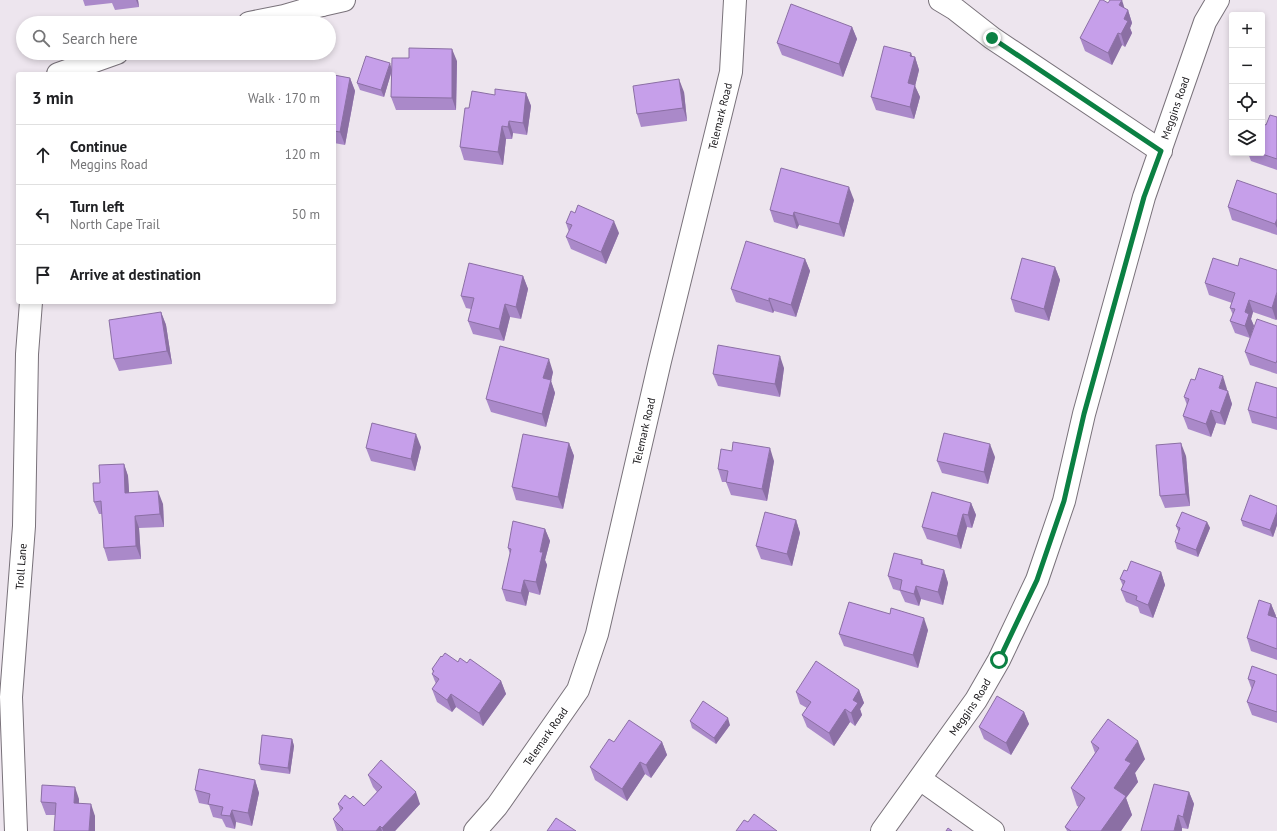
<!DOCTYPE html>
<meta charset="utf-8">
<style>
body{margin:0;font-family:"PT Sans",sans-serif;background:#f2f2f2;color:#202124}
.controls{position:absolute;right:12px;top:12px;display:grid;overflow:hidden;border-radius:4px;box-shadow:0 2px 6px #0003}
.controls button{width:36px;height:36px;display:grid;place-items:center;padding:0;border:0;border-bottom:1px solid #e0e0e0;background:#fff;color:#202124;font:20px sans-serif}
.stop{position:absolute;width:12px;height:12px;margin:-9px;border:3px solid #0b8043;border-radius:50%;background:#fff}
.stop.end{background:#0b8043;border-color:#fff;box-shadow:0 1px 4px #0008}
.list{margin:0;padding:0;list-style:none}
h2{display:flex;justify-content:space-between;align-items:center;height:52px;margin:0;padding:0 16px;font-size:17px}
h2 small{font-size:13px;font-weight:400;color:#757577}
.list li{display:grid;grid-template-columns:26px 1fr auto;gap:12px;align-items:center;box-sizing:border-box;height:60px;padding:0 16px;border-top:1px solid #e0e0e0}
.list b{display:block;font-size:15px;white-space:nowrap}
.list p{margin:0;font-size:13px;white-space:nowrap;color:#757577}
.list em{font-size:13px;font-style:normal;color:#757577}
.icon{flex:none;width:22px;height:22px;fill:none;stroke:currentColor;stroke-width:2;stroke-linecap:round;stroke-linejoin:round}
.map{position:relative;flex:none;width:1277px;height:831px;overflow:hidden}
.search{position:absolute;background:#fff;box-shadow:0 2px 6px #0003;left:16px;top:16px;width:320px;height:44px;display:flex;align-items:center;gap:10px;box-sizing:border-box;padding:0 14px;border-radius:22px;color:#757577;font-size:15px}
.panel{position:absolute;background:#fff;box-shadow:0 2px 6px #0003;left:16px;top:72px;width:320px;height:232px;border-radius:4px}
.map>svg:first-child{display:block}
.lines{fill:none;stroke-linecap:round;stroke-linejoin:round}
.minor-casing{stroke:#79727a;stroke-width:24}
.minor{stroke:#fff;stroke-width:22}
.wall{fill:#aa89c9}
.shaded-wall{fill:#8b6fa4}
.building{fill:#c69fea;stroke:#8b6fa4}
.route{stroke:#0b8043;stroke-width:5}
.labels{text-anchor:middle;stroke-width:3;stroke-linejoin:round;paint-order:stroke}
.street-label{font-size:11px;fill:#161417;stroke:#fff}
</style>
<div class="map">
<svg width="1277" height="831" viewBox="0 0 1277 831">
<rect width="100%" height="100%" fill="#ede5ee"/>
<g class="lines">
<!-- minor casing -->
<g class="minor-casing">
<g id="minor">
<path d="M 310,0 L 322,5 L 344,0"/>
<path d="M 940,0 L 955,9 L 992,38 L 1161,151"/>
<path d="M 249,23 L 284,16 L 322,5"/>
<path d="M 58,74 L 117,53"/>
<path d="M 920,779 L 993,831"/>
<path id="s1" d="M 16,831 L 11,697 L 24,526 L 27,354 L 31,302"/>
<path id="s2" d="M 475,831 L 497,806 L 578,690 L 597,634 L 660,361 L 731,72 L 735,0"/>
<path id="s3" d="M 882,831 L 976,700 L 999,660 L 1037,580 L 1064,501 L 1084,414 L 1144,197 L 1205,22 L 1218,0"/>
</g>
</g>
<!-- minor -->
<use href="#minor" class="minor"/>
</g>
<!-- wall -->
<g class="wall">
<path d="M 83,0 L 138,0 L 139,7 L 115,10 L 112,3 L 85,6 Z"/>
<path d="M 1108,3 L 1125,9 L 1128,10 L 1132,23 L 1130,28 L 1132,33 L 1125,47 L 1122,45 L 1112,65 L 1085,51 L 1080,38 Z"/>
<path d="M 852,27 L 857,39 L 843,77 L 782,55 L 777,43 Z"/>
<path d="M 912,56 L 915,57 L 919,70 L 915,86 L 920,97 L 914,119 L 876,110 L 871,97 Z"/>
<path d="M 457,61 L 456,110 L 396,110 L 391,97 L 392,70 L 384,97 L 360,90 L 357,83 L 392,70 Z"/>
<path d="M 334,75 L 350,78 L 355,91 L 345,145 L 334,143 Z"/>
<path d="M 684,92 L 687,121 L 641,127 L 637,114 Z"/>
<path d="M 526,93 L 531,106 L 527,135 L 513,133 L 512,139 L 506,139 L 503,165 L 464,160 L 460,147 L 469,108 L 495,95 Z"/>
<path d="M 1277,117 L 1277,170 L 1251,161 L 1248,153 L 1262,153 L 1266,125 Z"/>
<path d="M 1277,194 L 1277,235 L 1232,220 L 1228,207 Z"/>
<path d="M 854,200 L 844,237 L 799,225 L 797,229 L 774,222 L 770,210 Z"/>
<path d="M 566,223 L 619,233 L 606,264 L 571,249 L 566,237 L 569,232 Z"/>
<path d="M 805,259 L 810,271 L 796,317 L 774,311 L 773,313 L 736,302 L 731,289 Z"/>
<path d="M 1238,266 L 1277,270 L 1277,319 L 1276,320 L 1253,312 L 1251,319 L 1254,326 L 1250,338 L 1235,333 L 1230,321 L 1233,315 L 1230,308 L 1232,303 L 1209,295 L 1205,283 Z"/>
<path d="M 1055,267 L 1060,280 L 1049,321 L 1015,312 L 1011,299 Z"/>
<path d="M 523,276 L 528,289 L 521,319 L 510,317 L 504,341 L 473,334 L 468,321 L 471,309 L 466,308 L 461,296 Z"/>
<path d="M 161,312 L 166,325 L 172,364 L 119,371 L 114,359 Z"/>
<path d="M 1277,326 L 1277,374 L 1250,365 L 1245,352 Z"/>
<path d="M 784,368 L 780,397 L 718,386 L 713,374 Z"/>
<path d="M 553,372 L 551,381 L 555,393 L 546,427 L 491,412 L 486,399 Z"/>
<path d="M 1277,388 L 1277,430 L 1252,423 L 1248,410 Z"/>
<path d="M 1227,389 L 1227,390 L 1232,404 L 1225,425 L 1216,423 L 1211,437 L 1188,429 L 1183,416 L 1187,405 L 1184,397 Z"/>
<path d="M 569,443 L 574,456 L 563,509 L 516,500 L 512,487 Z"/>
<path d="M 421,447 L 415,471 L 371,461 L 366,448 Z"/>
<path d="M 732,451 L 774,461 L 767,501 L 731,495 L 726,482 L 722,482 L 718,469 Z"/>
<path d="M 1186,456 L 1190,506 L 1165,508 L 1160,496 Z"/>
<path d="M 995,457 L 988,484 L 942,473 L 937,461 Z"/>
<path d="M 124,464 L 128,476 L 129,493 L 163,504 L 164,527 L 139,528 L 141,559 L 108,561 L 104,548 L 102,514 L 99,514 L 94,502 L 100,483 Z"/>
<path d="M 971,503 L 976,515 L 972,528 L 967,527 L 961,549 L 927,539 L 922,527 Z"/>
<path d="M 1277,506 L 1277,525 L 1273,537 L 1243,526 L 1241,520 Z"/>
<path d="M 796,520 L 800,533 L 792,566 L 761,559 L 756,546 Z"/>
<path d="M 1207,522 L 1210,528 L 1198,557 L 1177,549 L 1175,542 L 1179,533 L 1176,526 Z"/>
<path d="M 545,529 L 550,541 L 545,560 L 547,565 L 540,595 L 529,592 L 526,606 L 506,601 L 502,589 L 510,554 L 508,548 Z"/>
<path d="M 922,560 L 924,565 L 944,570 L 948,583 L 943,605 L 921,599 L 919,606 L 905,602 L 900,591 L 893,589 L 888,576 Z"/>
<path d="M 1127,571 L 1161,572 L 1165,585 L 1153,618 L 1140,613 L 1138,607 L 1126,602 L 1121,590 L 1123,586 L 1120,579 Z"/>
<path d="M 1271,604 L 1276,616 L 1276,617 L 1277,618 L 1277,660 L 1251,651 L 1247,638 Z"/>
<path d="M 928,630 L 918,668 L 844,646 L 839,634 Z"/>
<path d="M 442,657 L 458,662 L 467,663 L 501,681 L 506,694 L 483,726 L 456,707 L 452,712 L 437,702 L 432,689 L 436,684 L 432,674 L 433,673 L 432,669 Z"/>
<path d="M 1277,675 L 1277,723 L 1252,715 L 1247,702 L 1252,690 L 1248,679 Z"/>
<path d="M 859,690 L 864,703 L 860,709 L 862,715 L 855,726 L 850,722 L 834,746 L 807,727 L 802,715 L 807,708 L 800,704 L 796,692 Z"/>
<path d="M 1024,712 L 1029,724 L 1011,755 L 984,739 L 979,727 Z"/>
<path d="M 690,721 L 730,725 L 716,744 L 692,728 Z"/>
<path d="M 292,739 L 294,746 L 290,774 L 261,770 L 259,764 Z"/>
<path d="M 614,742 L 662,742 L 667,755 L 651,778 L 645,774 L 627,801 L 595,780 L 590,767 Z"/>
<path d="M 1091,742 L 1145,759 L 1135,773 L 1138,782 L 1126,798 L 1132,815 L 1121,831 L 1067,831 L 1065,827 L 1079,807 L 1077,806 L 1071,788 L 1095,753 Z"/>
<path d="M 368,775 L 420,804 L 395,831 L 337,831 L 333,819 L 340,811 L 338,804 L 350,799 L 364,806 L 377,792 L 373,787 Z"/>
<path d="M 255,780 L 259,793 L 252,826 L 236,822 L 235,829 L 226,827 L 222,819 L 213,817 L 209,805 L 199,803 L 195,790 Z"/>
<path d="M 1189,792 L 1194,804 L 1188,829 L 1182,828 L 1141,831 Z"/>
<path d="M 79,799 L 79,803 L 95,816 L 95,831 L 54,831 L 55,815 L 46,815 L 41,802 Z"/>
</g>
<!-- shaded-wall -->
<g class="shaded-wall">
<path d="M 136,0 L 138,0 L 139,7 Z"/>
<path d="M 1122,0 L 1126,13 L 1119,5 Z"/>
<path d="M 1128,10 L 1132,23 L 1130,28 L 1132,33 L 1125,47 L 1121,34 L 1124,19 Z"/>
<path d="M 852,27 L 857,39 L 843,77 L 839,64 Z"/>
<path d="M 1118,33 L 1122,45 L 1112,65 L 1108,53 Z"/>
<path d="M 452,49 L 457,61 L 456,110 L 452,98 Z"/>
<path d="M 911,53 L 914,61 L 915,57 L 919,70 L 915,86 L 920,97 L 914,119 L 910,107 L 908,83 L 910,56 Z"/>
<path d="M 390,63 L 392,70 L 384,97 L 381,90 Z"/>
<path d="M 350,78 L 355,91 L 345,145 L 340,132 Z"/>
<path d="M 679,79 L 684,92 L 687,121 L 683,108 Z"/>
<path d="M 526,93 L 531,106 L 527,135 L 523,123 Z"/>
<path d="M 509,121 L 513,133 L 512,139 L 508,127 Z"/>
<path d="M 502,126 L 506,139 L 503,165 L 498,152 Z"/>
<path d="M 849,187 L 854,200 L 844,237 L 839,224 Z"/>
<path d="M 794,212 L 799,225 L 797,229 L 793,216 Z"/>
<path d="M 1277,219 L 1277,228 L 1275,224 Z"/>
<path d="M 614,221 L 619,233 L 606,264 L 601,252 Z"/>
<path d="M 805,259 L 810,271 L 796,317 L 791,305 Z"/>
<path d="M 1055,267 L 1060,280 L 1049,321 L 1044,309 Z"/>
<path d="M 523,276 L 528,289 L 521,319 L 516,307 Z"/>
<path d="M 1277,292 L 1277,319 L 1276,320 L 1272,308 Z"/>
<path d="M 769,298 L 774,311 L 773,313 L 769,301 Z"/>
<path d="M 1249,300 L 1253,312 L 1251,319 L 1254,326 L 1250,338 L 1245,326 L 1245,312 Z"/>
<path d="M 505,304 L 510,317 L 504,341 L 499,329 Z"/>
<path d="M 161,312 L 166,325 L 172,364 L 167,351 Z"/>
<path d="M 780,356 L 784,368 L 780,397 L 775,384 Z"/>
<path d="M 549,359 L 553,372 L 551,381 L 555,393 L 546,427 L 542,414 L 543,378 Z"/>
<path d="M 1223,376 L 1227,389 L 1223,400 L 1219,388 Z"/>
<path d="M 1228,391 L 1232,404 L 1225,425 L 1220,413 Z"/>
<path d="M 1211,410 L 1216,423 L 1211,437 L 1206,424 Z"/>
<path d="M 416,434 L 421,447 L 415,471 L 411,459 Z"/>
<path d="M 569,443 L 574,456 L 563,509 L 558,497 Z"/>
<path d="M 1181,443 L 1186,456 L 1190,506 L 1186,494 Z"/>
<path d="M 990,444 L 995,457 L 988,484 L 984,472 Z"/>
<path d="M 770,448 L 774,461 L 767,501 L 762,489 Z"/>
<path d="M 124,464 L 128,476 L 130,506 L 125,493 Z"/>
<path d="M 158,491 L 163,504 L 164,527 L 160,514 Z"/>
<path d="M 971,503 L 976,515 L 972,528 L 968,515 Z"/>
<path d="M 1277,512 L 1277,525 L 1273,537 L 1270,530 Z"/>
<path d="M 963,514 L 967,527 L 961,549 L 957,536 Z"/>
<path d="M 135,516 L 139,528 L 141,559 L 136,546 Z"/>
<path d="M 796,520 L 800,533 L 792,566 L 787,554 Z"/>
<path d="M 1207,522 L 1210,528 L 1198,557 L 1196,550 Z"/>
<path d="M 545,529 L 550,541 L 545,560 L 547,565 L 540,595 L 536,582 L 540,552 Z"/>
<path d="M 944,570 L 948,583 L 943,605 L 938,592 Z"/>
<path d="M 1161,572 L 1165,585 L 1153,618 L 1148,605 Z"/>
<path d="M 524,580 L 529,592 L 526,606 L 521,593 Z"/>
<path d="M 916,586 L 921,599 L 919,606 L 914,594 Z"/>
<path d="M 1271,604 L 1276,616 L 1272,627 L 1268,615 Z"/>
<path d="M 924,618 L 928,630 L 918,668 L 913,655 Z"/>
<path d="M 501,681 L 506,694 L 483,726 L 479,713 Z"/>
<path d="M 859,690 L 864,703 L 860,709 L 862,715 L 855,726 L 851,713 L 853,700 Z"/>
<path d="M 451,694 L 456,707 L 452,712 L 447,700 Z"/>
<path d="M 845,709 L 850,722 L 834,746 L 829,733 Z"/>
<path d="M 1024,712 L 1029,724 L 1011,755 L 1006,743 Z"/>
<path d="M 728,718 L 730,725 L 716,744 L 714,738 Z"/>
<path d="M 292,739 L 294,746 L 290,774 L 288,768 Z"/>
<path d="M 1138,741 L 1145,759 L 1135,773 L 1138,782 L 1126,798 L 1132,815 L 1121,831 L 1101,831 L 1114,788 L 1125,760 Z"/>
<path d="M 662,742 L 667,755 L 651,778 L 646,765 Z"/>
<path d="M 640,762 L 645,774 L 627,801 L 622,789 Z"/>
<path d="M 255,780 L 259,793 L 252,826 L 248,813 Z"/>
<path d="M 75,787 L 79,799 L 78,815 L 74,803 Z"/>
<path d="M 416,792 L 420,804 L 395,831 L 383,831 L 382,828 Z"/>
<path d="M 1189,792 L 1194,804 L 1188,829 L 1183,817 Z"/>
<path d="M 91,804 L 95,816 L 95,831 L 89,831 Z"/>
<path d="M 232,810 L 236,822 L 235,829 L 230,816 Z"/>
<path d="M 1178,815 L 1182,828 L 1182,831 L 1174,831 Z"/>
<path d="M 380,826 L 382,831 L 376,831 Z"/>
</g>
<!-- building -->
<g class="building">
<path d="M 1100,0 L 1103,0 L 1108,3 L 1110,0 L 1122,0 L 1119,5 L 1128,10 L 1124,19 L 1128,21 L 1121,34 L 1118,33 L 1108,53 L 1080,38 Z"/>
<path d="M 791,4 L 852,27 L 839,64 L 777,43 Z"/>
<path d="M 884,46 L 911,53 L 910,56 L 915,57 L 908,83 L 915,85 L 910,107 L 871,97 Z"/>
<path d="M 409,48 L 452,49 L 452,98 L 391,97 L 392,58 L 409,58 Z"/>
<path d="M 366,56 L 390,63 L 381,90 L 357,83 Z"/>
<path d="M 334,75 L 350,78 L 340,132 L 334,131 Z"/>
<path d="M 679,79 L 683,108 L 637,114 L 633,86 Z"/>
<path d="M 495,89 L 526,93 L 523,123 L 509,121 L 508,127 L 502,126 L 498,152 L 460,147 L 465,108 L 469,108 L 472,91 L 495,95 Z"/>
<path d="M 1270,115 L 1277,117 L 1277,159 L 1259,153 L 1262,153 L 1262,123 L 1266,125 Z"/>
<path d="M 781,168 L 849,187 L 839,224 L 794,212 L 793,216 L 770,210 Z"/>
<path d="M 1237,180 L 1277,194 L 1277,219 L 1275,224 L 1228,207 Z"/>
<path d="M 578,205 L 614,221 L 601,252 L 566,237 L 572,225 L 566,223 L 571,211 L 575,213 Z"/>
<path d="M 746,241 L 805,259 L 791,305 L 769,298 L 769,301 L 731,289 Z"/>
<path d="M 1022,258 L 1055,267 L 1044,309 L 1011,299 Z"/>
<path d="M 1213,258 L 1238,266 L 1240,258 L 1277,270 L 1277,292 L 1272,308 L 1249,300 L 1245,312 L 1249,314 L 1245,326 L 1230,321 L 1235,309 L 1230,308 L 1235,293 L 1205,283 Z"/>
<path d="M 469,263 L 523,276 L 516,307 L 505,304 L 499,329 L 468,321 L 474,298 L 461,296 Z"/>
<path d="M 161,312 L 167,351 L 114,359 L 109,320 Z"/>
<path d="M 1257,319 L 1277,326 L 1277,360 L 1276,363 L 1245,352 Z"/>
<path d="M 718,345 L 780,356 L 775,384 L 713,374 Z"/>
<path d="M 500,346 L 549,359 L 543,378 L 551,380 L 542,414 L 486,399 Z"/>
<path d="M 1199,368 L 1223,376 L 1219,388 L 1228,391 L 1220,413 L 1211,410 L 1206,424 L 1183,416 L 1189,399 L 1184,397 L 1191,379 L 1195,380 Z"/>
<path d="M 1256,382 L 1277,388 L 1277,418 L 1248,410 Z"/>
<path d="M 372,423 L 416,434 L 411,459 L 366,448 Z"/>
<path d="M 944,433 L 990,444 L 984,472 L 937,461 Z"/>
<path d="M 523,434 L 569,443 L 558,497 L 512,487 Z"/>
<path d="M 733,442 L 770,448 L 762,489 L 726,482 L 728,471 L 718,469 L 721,449 L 732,451 Z"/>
<path d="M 1181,443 L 1186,494 L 1160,496 L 1156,445 Z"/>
<path d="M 124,464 L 125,493 L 158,491 L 160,514 L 135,516 L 136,546 L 104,548 L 101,501 L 94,502 L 93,483 L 100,483 L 99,465 Z"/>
<path d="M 932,492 L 971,503 L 968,515 L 963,514 L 957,536 L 922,527 Z"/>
<path d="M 1250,495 L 1277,506 L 1277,512 L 1270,530 L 1241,520 Z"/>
<path d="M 765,512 L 796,520 L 787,554 L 756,546 Z"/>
<path d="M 1182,512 L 1207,522 L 1196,550 L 1175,542 L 1180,528 L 1176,526 Z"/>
<path d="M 513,521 L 545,529 L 540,552 L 543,552 L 536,582 L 524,580 L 521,593 L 502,589 L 511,549 L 508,548 Z"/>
<path d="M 894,553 L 922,560 L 921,564 L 944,570 L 938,592 L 916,586 L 914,594 L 900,590 L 902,580 L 888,576 Z"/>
<path d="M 1131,561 L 1161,572 L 1148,605 L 1136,600 L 1137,596 L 1121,590 L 1125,581 L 1120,579 L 1124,570 L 1127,571 Z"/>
<path d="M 1259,600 L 1271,604 L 1268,615 L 1277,618 L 1277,649 L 1247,638 Z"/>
<path d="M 849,602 L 890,614 L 891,608 L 924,618 L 913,655 L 839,634 Z"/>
<path d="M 445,653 L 458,662 L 460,658 L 467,663 L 470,659 L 501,681 L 479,713 L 451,694 L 447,700 L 432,689 L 439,679 L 432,674 L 434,671 L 432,669 L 441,656 L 442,657 Z"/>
<path d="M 816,661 L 859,690 L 853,700 L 858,703 L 851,713 L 845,709 L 829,733 L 802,715 L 811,702 L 796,692 Z"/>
<path d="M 1252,666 L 1277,675 L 1277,712 L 1247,702 L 1255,681 L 1248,679 Z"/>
<path d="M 997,696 L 1024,712 L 1006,743 L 979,727 Z"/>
<path d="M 703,701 L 728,718 L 714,738 L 690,721 Z"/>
<path d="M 1108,719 L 1138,741 L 1125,760 L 1131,763 L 1114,788 L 1126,796 L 1101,831 L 1071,831 L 1065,827 L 1085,798 L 1071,788 L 1099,748 L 1091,742 Z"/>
<path d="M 629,720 L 662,742 L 646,765 L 640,762 L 622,789 L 590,767 L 609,739 L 614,742 Z"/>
<path d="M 262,735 L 292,739 L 288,768 L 259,764 Z"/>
<path d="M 381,760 L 416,792 L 382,828 L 380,826 L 376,831 L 342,831 L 343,829 L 333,819 L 343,808 L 338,804 L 345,795 L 350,799 L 353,796 L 364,806 L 382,787 L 368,775 Z"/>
<path d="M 199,769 L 255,780 L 248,813 L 232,810 L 230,816 L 221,815 L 223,807 L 208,804 L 210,794 L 195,790 Z"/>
<path d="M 1154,784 L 1189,792 L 1183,817 L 1178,815 L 1174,831 L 1141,831 Z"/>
<path d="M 42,785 L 75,787 L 74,803 L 91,804 L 89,831 L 54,831 L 56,803 L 41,802 Z"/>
<path d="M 754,814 L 777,831 L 736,831 L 744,820 L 748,822 Z"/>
<path d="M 556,818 L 576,831 L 547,831 Z"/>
<path d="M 948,828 L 952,831 L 946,831 Z"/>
</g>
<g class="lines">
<!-- route -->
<path class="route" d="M 992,38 L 1161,151 L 1144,197 L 1084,414 L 1064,501 L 1037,580 L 999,660"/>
</g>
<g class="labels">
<!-- street labels -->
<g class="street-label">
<text dy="4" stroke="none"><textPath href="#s3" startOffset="788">Meggins Road</textPath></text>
<text dy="4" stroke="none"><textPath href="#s2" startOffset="766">Telemark Road</textPath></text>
<text dy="4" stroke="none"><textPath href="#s2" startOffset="442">Telemark Road</textPath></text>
<text dy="4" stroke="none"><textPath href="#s1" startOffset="265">Troll Lane</textPath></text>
<text dy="4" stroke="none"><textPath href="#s3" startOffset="152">Meggins Road</textPath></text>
<text dy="4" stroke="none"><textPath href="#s2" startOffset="118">Telemark Road</textPath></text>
</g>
</g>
</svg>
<div class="controls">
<button>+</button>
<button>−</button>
<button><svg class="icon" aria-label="locate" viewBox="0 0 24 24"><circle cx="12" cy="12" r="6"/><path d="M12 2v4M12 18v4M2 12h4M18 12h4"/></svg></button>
<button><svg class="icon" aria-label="layers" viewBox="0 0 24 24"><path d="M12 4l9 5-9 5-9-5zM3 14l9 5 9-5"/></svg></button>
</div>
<div class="stop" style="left:999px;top:660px"></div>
<div class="stop end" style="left:992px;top:38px"></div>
<div class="search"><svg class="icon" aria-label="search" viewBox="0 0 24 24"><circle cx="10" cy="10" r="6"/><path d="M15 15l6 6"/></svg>Search here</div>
<section class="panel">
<h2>3 min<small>Walk · 170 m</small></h2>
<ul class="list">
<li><svg class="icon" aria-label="ahead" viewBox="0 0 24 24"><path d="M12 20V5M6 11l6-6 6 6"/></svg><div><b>Continue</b><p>Meggins Road</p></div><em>120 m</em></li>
<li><svg class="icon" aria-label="left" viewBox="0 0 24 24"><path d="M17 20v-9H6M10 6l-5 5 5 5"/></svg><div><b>Turn left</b><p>North Cape Trail</p></div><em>50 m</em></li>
<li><svg class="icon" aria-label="arrive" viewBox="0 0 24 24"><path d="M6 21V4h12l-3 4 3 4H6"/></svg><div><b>Arrive at destination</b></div></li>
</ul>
</section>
</div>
